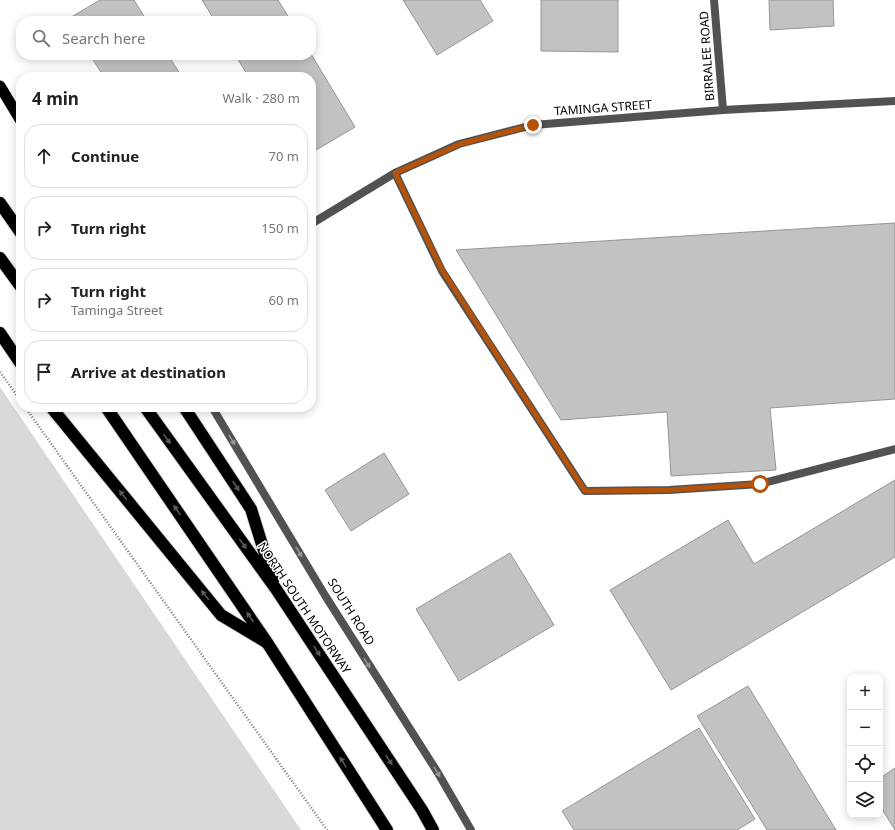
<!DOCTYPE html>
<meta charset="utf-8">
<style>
body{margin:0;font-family:"Noto Sans",sans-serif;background:#f6f6f6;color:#222}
.controls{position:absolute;right:12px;bottom:12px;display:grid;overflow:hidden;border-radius:8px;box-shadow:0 2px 10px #0003}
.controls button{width:36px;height:36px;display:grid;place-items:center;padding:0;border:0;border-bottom:1px solid #e0e0e0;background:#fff;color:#222;font:20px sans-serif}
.stop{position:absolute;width:12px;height:12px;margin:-9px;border:3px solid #b45309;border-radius:50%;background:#fff}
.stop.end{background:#b45309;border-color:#fff;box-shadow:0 1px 4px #0008}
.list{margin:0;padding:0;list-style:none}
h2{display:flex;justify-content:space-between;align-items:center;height:52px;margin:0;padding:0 16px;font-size:17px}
h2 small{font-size:13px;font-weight:400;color:#767676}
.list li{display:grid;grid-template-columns:26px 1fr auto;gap:12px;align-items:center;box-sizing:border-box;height:64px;margin:0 8px 8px;padding:0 8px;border:1px solid #e0e0e0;border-radius:16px}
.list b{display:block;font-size:15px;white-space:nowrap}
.list p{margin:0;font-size:13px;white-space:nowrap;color:#767676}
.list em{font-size:13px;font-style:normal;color:#767676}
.icon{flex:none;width:22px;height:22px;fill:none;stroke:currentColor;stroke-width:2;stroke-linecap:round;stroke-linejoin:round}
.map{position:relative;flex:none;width:895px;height:830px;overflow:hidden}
.search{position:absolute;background:#fff;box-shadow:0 2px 10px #0003;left:16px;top:16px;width:300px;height:44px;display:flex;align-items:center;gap:10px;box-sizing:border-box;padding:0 14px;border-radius:16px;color:#767676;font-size:15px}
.panel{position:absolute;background:#fff;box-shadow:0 2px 10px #0003;left:16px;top:72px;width:300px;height:340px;border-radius:16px}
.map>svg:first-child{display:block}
.green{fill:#d9d9d9}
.building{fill:#c2c2c2;stroke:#969696}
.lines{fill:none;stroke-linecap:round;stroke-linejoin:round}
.trunk-casing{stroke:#dbdbdb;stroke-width:12}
.motorway-casing{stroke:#dbdbdb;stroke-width:14}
.path{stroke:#747474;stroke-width:2.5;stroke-dasharray:1 2;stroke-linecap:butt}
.service{stroke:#525252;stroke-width:8}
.minor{stroke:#525252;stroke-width:8}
.trunk{stroke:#000;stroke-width:11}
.motorway{stroke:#000;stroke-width:12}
.oneway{fill:#595959}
.oneway2{fill:#979797}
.route{stroke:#b45309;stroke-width:5}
.labels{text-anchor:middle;stroke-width:3;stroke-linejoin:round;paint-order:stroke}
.street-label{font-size:12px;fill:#000;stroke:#fff}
</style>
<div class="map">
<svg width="895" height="830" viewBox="0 0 895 830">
<rect width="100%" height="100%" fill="#fff"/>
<!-- green -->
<path class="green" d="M 0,387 L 301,830 L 0,830 Z"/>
<!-- building -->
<g class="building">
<path d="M 100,0 L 134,0 L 147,21 L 69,21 L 68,19 Z"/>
<path d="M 202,0 L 278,0 L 291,21 L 215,21 Z"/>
<path d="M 403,0 L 480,0 L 493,21 L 437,55 Z"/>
<path d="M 541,0 L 618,0 L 618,52 L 541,51 Z"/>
<path d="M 769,0 L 833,0 L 834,26 L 770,30 Z"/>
<path d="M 311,54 L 355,127 L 311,153 L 311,77 L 249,77 L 235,55 Z"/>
<path d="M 90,55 L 168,55 L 182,77 L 104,77 Z"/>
<path d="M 895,223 L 895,399 L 770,408 L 776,470 L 671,476 L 667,412 L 561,420 L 456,250 Z"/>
<path d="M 384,453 L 409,494 L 351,531 L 325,490 Z"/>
<path d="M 895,480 L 895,557 L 671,690 L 610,590 L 728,520 L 754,564 Z"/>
<path d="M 510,553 L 554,625 L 459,681 L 416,609 Z"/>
<path d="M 748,686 L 836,830 L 767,830 L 697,716 Z"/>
<path d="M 699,728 L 755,819 L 737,830 L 574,830 L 562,811 Z"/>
<path d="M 895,768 L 895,830 L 880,806 L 880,778 Z"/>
</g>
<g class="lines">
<!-- trunk casing -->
<g class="trunk-casing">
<path id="trunk" d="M 0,86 L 21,121"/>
</g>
<!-- motorway casing -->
<g class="motorway-casing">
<g id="motorway">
<path d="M 0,203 L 21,233"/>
<path d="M 0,258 L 21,287"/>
<path d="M 0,333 L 21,364"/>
<path d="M 51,407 L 221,615 L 266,642"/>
<path d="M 106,407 L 268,644 L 387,830"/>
<path d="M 145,407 L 276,589 L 422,810 L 433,830"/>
<path d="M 184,407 L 251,509 L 273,580"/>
</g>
</g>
<!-- path -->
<g class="path">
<path d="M 0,372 L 21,401"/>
<path d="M 25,407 L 327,830"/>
</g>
<!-- service -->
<path class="service" d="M 395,173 L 442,271 L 585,491 L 669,490 L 760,484 L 895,449"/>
<!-- minor -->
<g class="minor">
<path d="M 714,0 L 723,110"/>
<path d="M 311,224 L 395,173 L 459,144 L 533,125 L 723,110 L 895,101"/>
<path d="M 212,407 L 326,597 L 438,773 L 471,830"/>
</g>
<!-- trunk -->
<use href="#trunk" class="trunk"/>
<!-- motorway -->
<use href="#motorway" class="motorway"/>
</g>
<!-- one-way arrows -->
<defs><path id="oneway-solid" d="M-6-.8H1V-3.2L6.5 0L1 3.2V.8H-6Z"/></defs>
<g class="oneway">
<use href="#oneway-solid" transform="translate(167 439) rotate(54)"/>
<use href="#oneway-solid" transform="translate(236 486) rotate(57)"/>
<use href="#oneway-solid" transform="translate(123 495) rotate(-129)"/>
<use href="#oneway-solid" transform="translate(177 510) rotate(-125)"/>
<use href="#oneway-solid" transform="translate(243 544) rotate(54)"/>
<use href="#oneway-solid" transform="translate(205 595) rotate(-129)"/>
<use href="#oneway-solid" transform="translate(250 617) rotate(-124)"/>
<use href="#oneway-solid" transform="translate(317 651) rotate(57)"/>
<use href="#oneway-solid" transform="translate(389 760) rotate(57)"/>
<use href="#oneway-solid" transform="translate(343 762) rotate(-122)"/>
</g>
<g class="oneway2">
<use href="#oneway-solid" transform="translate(232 440) rotate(59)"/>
<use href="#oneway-solid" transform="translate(299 552) rotate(59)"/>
<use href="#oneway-solid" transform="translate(367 663) rotate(58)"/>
<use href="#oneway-solid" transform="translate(437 772) rotate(58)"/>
</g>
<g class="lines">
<!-- route -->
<path class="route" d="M 533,125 L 460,144 L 395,173 L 442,270 L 585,491 L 669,490 L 760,484"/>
</g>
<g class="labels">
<!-- street labels -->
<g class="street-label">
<text transform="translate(707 56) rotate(-94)" y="4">BIRRALEE ROAD</text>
<text transform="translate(603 108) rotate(-4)" y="4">TAMINGA STREET</text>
<text transform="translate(304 608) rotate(56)" y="4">NORTH SOUTH MOTORWAY</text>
<text transform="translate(351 612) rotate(58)" y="4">SOUTH ROAD</text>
</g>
</g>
</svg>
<div class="controls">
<button>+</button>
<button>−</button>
<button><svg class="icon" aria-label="locate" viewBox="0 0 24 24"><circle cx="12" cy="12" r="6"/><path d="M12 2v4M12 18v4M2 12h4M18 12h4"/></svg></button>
<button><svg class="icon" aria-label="layers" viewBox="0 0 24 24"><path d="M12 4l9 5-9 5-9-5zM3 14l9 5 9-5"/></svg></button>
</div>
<div class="stop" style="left:760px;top:484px"></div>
<div class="stop end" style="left:533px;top:125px"></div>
<div class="search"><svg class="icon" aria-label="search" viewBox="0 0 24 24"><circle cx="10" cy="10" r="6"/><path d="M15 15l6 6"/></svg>Search here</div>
<section class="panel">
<h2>4 min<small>Walk · 280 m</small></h2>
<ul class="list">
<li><svg class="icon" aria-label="ahead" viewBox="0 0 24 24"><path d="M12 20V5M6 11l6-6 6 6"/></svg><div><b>Continue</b></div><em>70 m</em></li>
<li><svg class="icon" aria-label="right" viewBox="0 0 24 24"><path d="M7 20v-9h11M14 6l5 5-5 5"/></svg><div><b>Turn right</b></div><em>150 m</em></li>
<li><svg class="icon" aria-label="right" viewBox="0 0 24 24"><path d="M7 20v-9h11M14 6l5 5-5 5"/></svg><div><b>Turn right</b><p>Taminga Street</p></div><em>60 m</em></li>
<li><svg class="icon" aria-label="arrive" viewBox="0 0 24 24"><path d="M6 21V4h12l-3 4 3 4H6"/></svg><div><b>Arrive at destination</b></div></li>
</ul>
</section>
</div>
